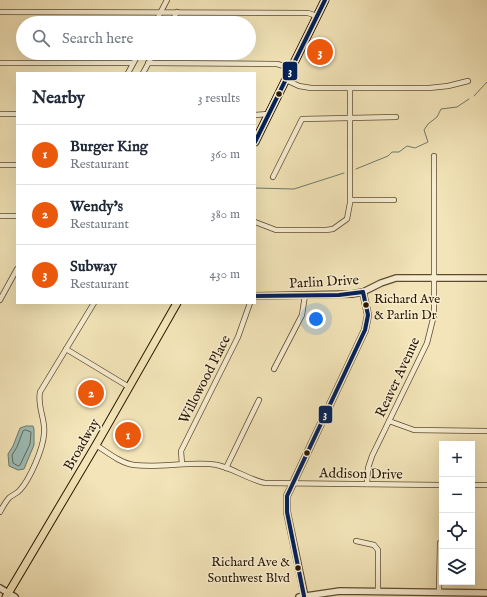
<!DOCTYPE html>
<meta charset="utf-8">
<style>
body{margin:0;font-family:"IM FELL English",serif;background:#f6f6f7;color:#1f2937}
.controls{position:absolute;right:12px;bottom:12px;display:grid;overflow:hidden;border-radius:0px;box-shadow:0 4px 16px #0002}
.controls button{width:36px;height:36px;display:grid;place-items:center;padding:0;border:0;border-bottom:1px solid #e0e1e3;background:#fff;color:#1f2937;font:20px sans-serif}
.you{position:absolute;left:316px;top:319px;width:14px;height:14px;margin:-10px;border:3px solid #fff;border-radius:50%;background:#1a73e8;box-shadow:0 0 0 6px #1a73e833}
.badge{display:grid;place-items:center;width:26px;height:26px;border-radius:50%;background:#ea580c;color:#fff;font-size:13px;font-weight:700}
.pin{position:absolute;translate:-50% -50%;border:2px solid #fff;box-shadow:0 1px 4px #0006}
.list{margin:0;padding:0;list-style:none}
h2{display:flex;justify-content:space-between;align-items:center;height:52px;margin:0;padding:0 16px;font-size:17px}
h2 small{font-size:13px;font-weight:400;color:#747a83}
.list li{display:grid;grid-template-columns:26px 1fr auto;gap:12px;align-items:center;box-sizing:border-box;height:60px;padding:0 16px;border-top:1px solid #e0e1e3}
.list b{display:block;font-size:15px;white-space:nowrap}
.list p{margin:0;font-size:13px;white-space:nowrap;color:#747a83}
.list em{font-size:13px;font-style:normal;color:#747a83}
.icon{flex:none;width:22px;height:22px;fill:none;stroke:currentColor;stroke-width:2;stroke-linecap:round;stroke-linejoin:round}
.map{position:relative;flex:none;width:487px;height:597px;overflow:hidden}
.search{position:absolute;background:#fff;box-shadow:0 4px 16px #0002;left:16px;top:16px;width:240px;height:44px;display:flex;align-items:center;gap:10px;box-sizing:border-box;padding:0 14px;border-radius:22px;color:#747a83;font-size:15px}
.panel{position:absolute;background:#fff;box-shadow:0 4px 16px #0002;left:16px;top:72px;width:240px;height:232px;border-radius:0px}
.map>svg:first-child{display:block}
.water{fill:#9dbdb6;stroke:#6f7a6e}
.lines{fill:none;stroke-linecap:round;stroke-linejoin:round}
.shore{stroke:#636a5c;stroke-width:1}
.stream{stroke:#6f7a6e;stroke-width:1}
.minor-casing{stroke:#5c4a2f;stroke-width:6}
.tertiary-casing{stroke:#5c4a2f;stroke-width:8}
.primary-casing{stroke:#291601;stroke-width:9}
.minor{stroke:#f7eed2;stroke-width:4.5}
.tertiary{stroke:#f7eed2;stroke-width:5.5}
.primary{stroke:#f3e5b9;stroke-width:7}
.bus-1-casing{stroke:#f7eed2;stroke-width:7}
.bus-1{stroke:#00205b;stroke-width:4}
.bus-dot{fill:#291601;stroke:#f7eed2;stroke-width:1.5}
.labels{text-anchor:middle;stroke-width:3;stroke-linejoin:round;paint-order:stroke}
.bus-label{font-size:13px;fill:#291601;stroke:#f7eed2;text-anchor:start}
.street-label{font-size:14px;fill:#291601;stroke:#f7eed2}
.line-badge{stroke:#f7eed2;stroke-width:1.5}
.badge-label{font-size:11px;text-anchor:middle;font-weight:bold;fill:#fff}
</style>
<div class="map">
<svg width="487" height="597" viewBox="0 0 487 597">
<rect width="100%" height="100%" fill="#f3e5b9"/>
<filter id="stains"><feTurbulence type="fractalNoise" baseFrequency=".005" numOctaves="4"/><feColorMatrix values="0 0 0 0 .2 0 0 0 0 .09 0 0 0 0 .02 0 0 0 .5 -.17"/></filter>
<radialGradient id="worn" r=".72"><stop offset=".6" stop-color="#630" stop-opacity="0"/><stop offset="1" stop-color="#630" stop-opacity=".3"/></radialGradient>
<!-- water -->
<path class="water" d="M 26,426 L 33,426 L 34,429 L 34,445 L 24,469 L 18,470 L 9,466 L 8,454 L 13,446 L 20,428 Z"/>
<g class="lines">
<!-- shore -->
<path class="shore" d="M 26,430 L 31,432 L 30,444 L 20,465 L 18,466 L 13,463 L 12,455 L 17,447 L 23,431 Z"/>
<!-- stream -->
<g class="stream">
<path d="M 474,96 L 487,82"/>
<path d="M 356,169 L 388,156 L 392,152 L 399,152 L 407,146 L 415,148 L 428,142 L 424,130 L 428,124 L 437,117 L 441,109 L 457,107 L 469,99"/>
<path d="M 255,188 L 294,189 L 344,173"/>
</g>
<!-- minor casing -->
<g class="minor-casing">
<g id="minor">
<path d="M 0,12 L 308,13 L 317,16"/>
<path d="M 155,23 L 167,0"/>
<path d="M 171,23 L 177,12"/>
<path d="M 0,63 L 133,63"/>
<path d="M 148,63 L 277,64 L 291,68"/>
<path d="M 128,73 L 139,53"/>
<path d="M 143,73 L 154,53"/>
<path d="M 286,80 L 299,86 L 311,88 L 429,88 L 448,86 L 468,81"/>
<path d="M 0,114 L 17,114"/>
<path d="M 255,115 L 268,114"/>
<path d="M 0,165 L 17,165"/>
<path d="M 273,177 L 302,119 L 396,117"/>
<path d="M 350,200 L 394,200"/>
<path d="M 0,216 L 17,216"/>
<path d="M 255,222 L 276,230 L 326,230 L 333,229 L 347,219 L 350,203 L 350,88"/>
<path d="M 0,300 L 17,269"/>
<path d="M 66,349 L 129,387"/>
<path d="M 274,369 L 302,315 L 305,295"/>
<path d="M 389,421 L 414,430 L 487,431"/>
<path d="M 96,445 C 107,452 120,463 134,465 C 159,468 185,462 210,464 C 229,465 246,479 265,483 L 442,485"/>
<path d="M 182,464 L 181,451 L 238,337 L 250,303"/>
<path d="M 226,468 L 259,400"/>
<path d="M 367,484 L 368,468 L 372,456 L 427,343 L 434,315 L 434,156"/>
<path d="M 472,485 L 487,485"/>
<path d="M 0,512 C 2,508 5,503 8,499 C 11,495 17,494 20,490 C 30,479 43,449 44,434 C 46,420 37,407 40,392 L 94,303"/>
<path d="M 356,541 L 374,545 L 378,550 L 378,592"/>
<path d="M 439,592 L 440,543"/>
</g>
</g>
<!-- tertiary casing -->
<g class="tertiary-casing">
<g id="tertiary">
<path d="M 255,296 L 352,294 L 363,292 L 381,283 L 396,278 L 487,278"/>
<path d="M 0,588 L 15,597"/>
<path d="M 299,597 L 340,591 L 487,593"/>
<path d="M 305,597 L 287,512 L 287,496 L 365,330 L 368,315 L 363,292"/>
</g>
</g>
<!-- primary casing -->
<g class="primary-casing">
<g id="primary">
<path d="M 255,142 L 325,0"/>
<path d="M 6,597 L 96,445 L 177,303"/>
</g>
</g>
<!-- minor -->
<use href="#minor" class="minor"/>
<!-- tertiary -->
<use href="#tertiary" class="tertiary"/>
<!-- primary -->
<use href="#primary" class="primary"/>
<!-- bus-1 casing -->
<g class="bus-1-casing">
<g id="bus-1">
<path d="M 255,142 L 325,0"/>
<path d="M 255,296 L 339,295 L 363,292"/>
<path d="M 304,596 L 287,512 L 287,496 L 365,330 L 368,315 L 363,292"/>
</g>
</g>
<!-- bus-1 -->
<use href="#bus-1" class="bus-1"/>
</g>
<!-- markers -->
<g class="bus-dot">
<circle cx="279" cy="94" r="3.5"/>
<circle cx="366" cy="305" r="3.5"/>
<circle cx="307" cy="453" r="3.5"/>
<circle cx="298" cy="568" r="3.5"/>
</g>
<g class="labels">
<!-- bus labels -->
<g class="bus-label">
<text x="374" y="303">Richard Ave<tspan x="374" dy="16">&amp; Parlin Dr</tspan></text>
<text x="290" y="566" text-anchor="end">Richard Ave &amp;<tspan x="290" dy="16">Southwest Blvd</tspan></text>
</g>
<!-- street labels -->
<g class="street-label">
<text transform="translate(324 281) rotate(-3)" y="5">Parlin Drive</text>
<text transform="translate(397 377) rotate(-65)" y="5">Reaver Avenue</text>
<text transform="translate(204 379) rotate(-63)" y="5">Willowood Place</text>
<text transform="translate(81 444) rotate(-60)" y="5">Broadway</text>
<text transform="translate(361 473) rotate(1)" y="5">Addison Drive</text>
</g>
</g>
<g class="line-badge">
<rect x="282" y="61" width="16" height="20" rx="4" fill="#00205b"/>
<rect x="318" y="405" width="15" height="19" rx="4" fill="#00205b"/>
</g>
<g class="badge-label">
<text x="290" y="75">3</text>
<text x="325" y="418">3</text>
</g>
<rect width="100%" height="100%" filter="url(#stains)"/>
<rect width="100%" height="100%" fill="url(#worn)"/>
</svg>
<div class="controls">
<button>+</button>
<button>−</button>
<button><svg class="icon" aria-label="locate" viewBox="0 0 24 24"><circle cx="12" cy="12" r="6"/><path d="M12 2v4M12 18v4M2 12h4M18 12h4"/></svg></button>
<button><svg class="icon" aria-label="layers" viewBox="0 0 24 24"><path d="M12 4l9 5-9 5-9-5zM3 14l9 5 9-5"/></svg></button>
</div>
<div class="you"></div>
<div class="pin badge" style="left:128px;top:435px">1</div>
<div class="pin badge" style="left:91px;top:393px">2</div>
<div class="pin badge" style="left:320px;top:52px">3</div>
<div class="search"><svg class="icon" aria-label="search" viewBox="0 0 24 24"><circle cx="10" cy="10" r="6"/><path d="M15 15l6 6"/></svg>Search here</div>
<section class="panel">
<h2>Nearby<small>3 results</small></h2>
<ul class="list">
<li><span class="badge">1</span><div><b>Burger King</b><p>Restaurant</p></div><em>360 m</em></li>
<li><span class="badge">2</span><div><b>Wendy's</b><p>Restaurant</p></div><em>380 m</em></li>
<li><span class="badge">3</span><div><b>Subway</b><p>Restaurant</p></div><em>430 m</em></li>
</ul>
</section>
</div>
